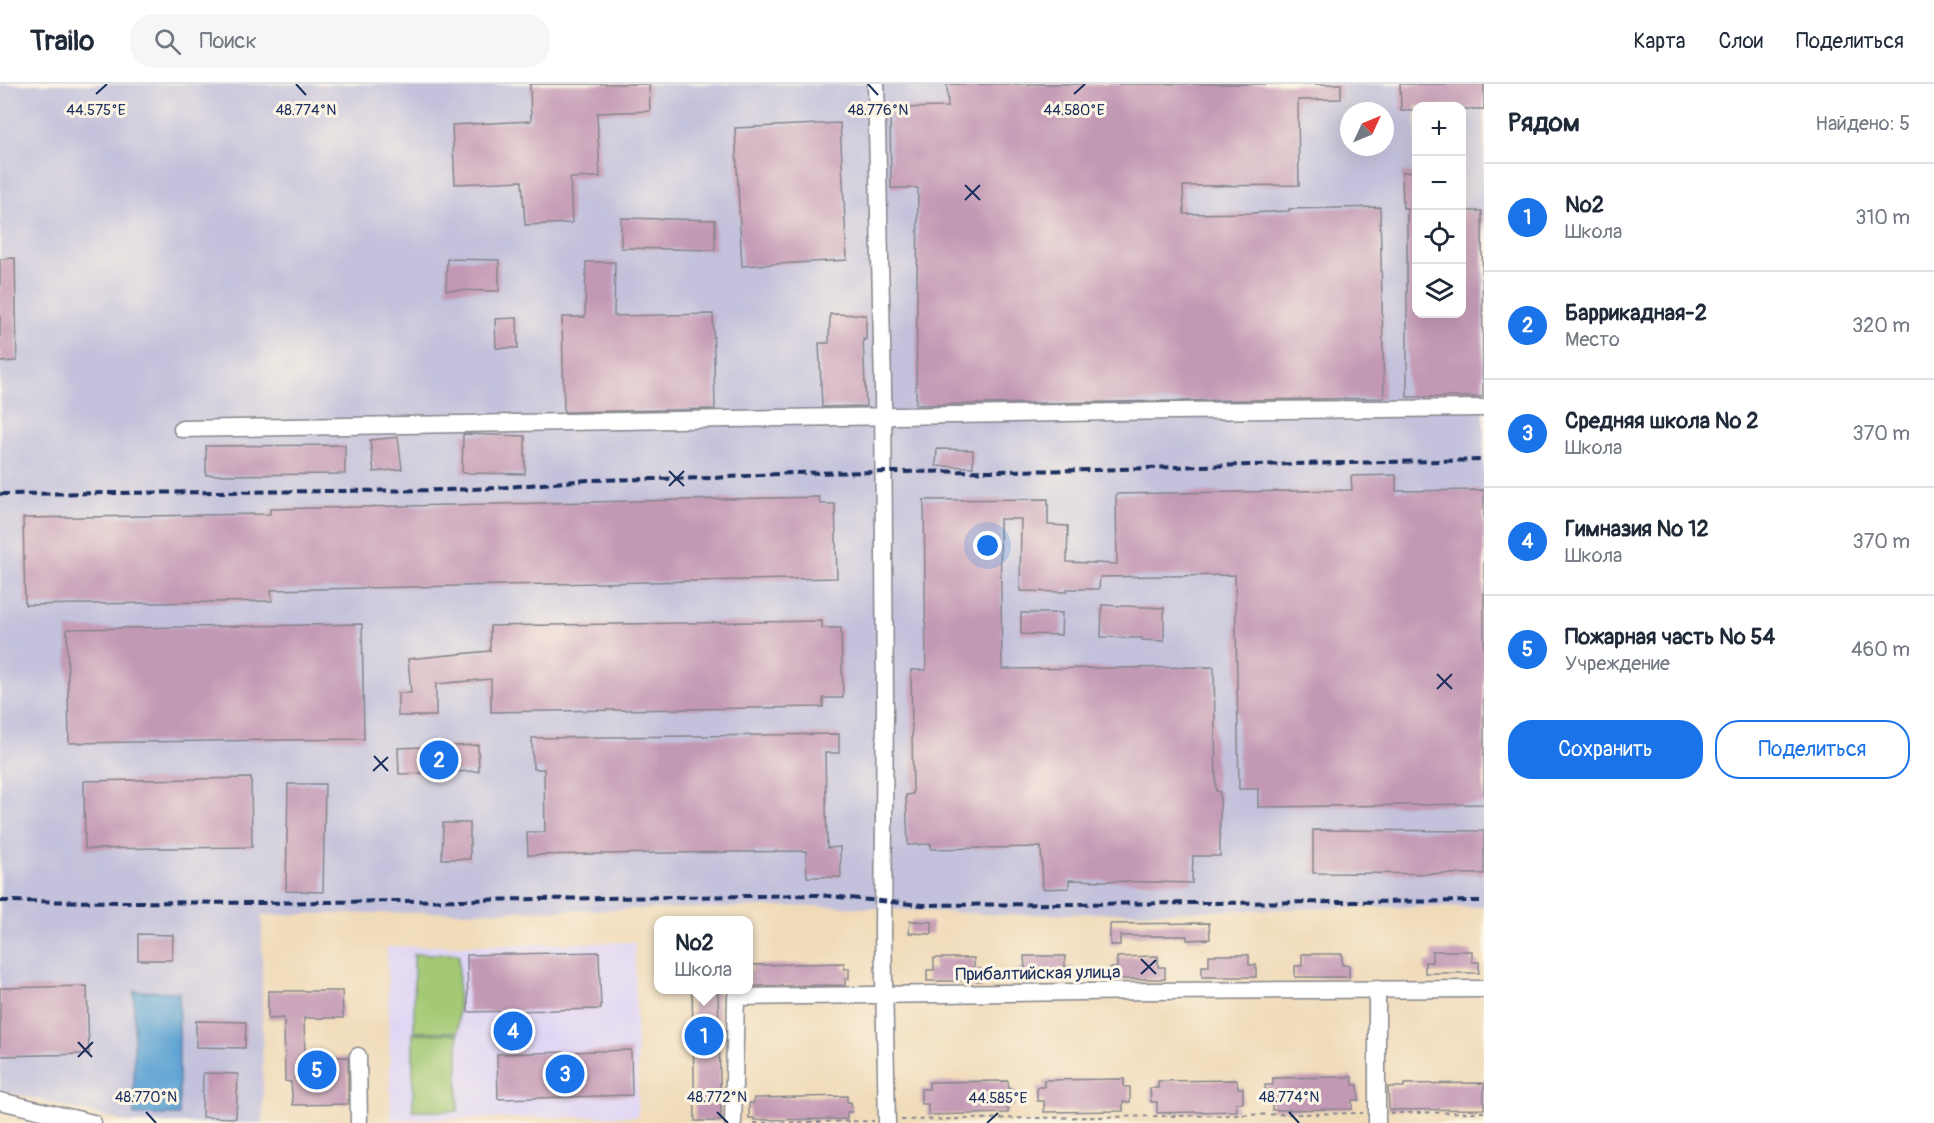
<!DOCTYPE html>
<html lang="ru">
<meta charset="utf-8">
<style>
body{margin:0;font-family:Pangolin,sans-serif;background:#f6f6f7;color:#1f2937}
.controls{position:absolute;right:18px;top:18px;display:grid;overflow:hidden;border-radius:12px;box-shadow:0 6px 24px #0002}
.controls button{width:54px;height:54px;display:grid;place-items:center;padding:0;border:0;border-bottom:2px solid #e0e1e3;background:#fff;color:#1f2937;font:30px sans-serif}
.compass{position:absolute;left:1340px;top:18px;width:54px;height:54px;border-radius:50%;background:#fff;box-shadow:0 6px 24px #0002;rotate:46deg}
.you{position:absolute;left:988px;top:462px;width:21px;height:21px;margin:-15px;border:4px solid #fff;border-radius:50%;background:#1a73e8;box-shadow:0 0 0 9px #1a73e833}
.badge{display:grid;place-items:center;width:39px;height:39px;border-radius:50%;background:#1a73e8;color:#fff;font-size:20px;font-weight:700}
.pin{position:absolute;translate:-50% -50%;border:3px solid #fff;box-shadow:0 2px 6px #0006}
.popup{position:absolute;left:654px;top:832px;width:99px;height:78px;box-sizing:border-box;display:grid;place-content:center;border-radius:12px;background:#fff;filter:drop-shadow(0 2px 4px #0005);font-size:20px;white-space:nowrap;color:#747a83}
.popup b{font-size:22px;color:#1f2937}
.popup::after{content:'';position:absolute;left:50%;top:100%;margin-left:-12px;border:12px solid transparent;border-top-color:#fff}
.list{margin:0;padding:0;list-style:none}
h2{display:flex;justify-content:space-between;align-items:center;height:78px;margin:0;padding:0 24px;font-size:26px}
h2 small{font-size:20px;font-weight:400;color:#747a83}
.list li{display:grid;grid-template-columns:39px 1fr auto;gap:18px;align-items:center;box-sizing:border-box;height:108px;padding:0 24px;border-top:2px solid #e0e1e3}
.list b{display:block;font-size:22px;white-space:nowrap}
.list p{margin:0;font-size:20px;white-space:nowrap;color:#747a83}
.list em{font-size:20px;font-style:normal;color:#747a83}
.actions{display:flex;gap:12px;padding:18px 24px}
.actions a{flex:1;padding:14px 0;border:2px solid #1a73e8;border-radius:24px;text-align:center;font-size:21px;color:#1a73e8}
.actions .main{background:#1a73e8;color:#fff}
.icon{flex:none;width:33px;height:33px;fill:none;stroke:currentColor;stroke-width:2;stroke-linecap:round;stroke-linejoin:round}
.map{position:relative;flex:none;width:1484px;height:1039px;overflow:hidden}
header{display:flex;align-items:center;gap:36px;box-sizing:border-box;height:84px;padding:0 30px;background:#fff;border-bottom:2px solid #e0e1e3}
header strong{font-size:28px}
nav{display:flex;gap:33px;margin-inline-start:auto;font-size:21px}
.search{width:420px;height:54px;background:#f6f6f7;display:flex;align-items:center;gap:15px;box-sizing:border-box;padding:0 21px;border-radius:24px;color:#747a83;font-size:22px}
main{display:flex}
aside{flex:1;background:#fff}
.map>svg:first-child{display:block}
.built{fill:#dfd5f5}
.industrial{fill:#c3c1db;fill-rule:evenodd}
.green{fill:#a2c872;stroke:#5e7c68;stroke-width:1.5}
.water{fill:#5da3d3;stroke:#3c6998;stroke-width:1.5}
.building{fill:#c398b4}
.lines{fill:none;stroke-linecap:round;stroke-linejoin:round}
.minor-casing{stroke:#86858c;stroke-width:19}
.path{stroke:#86858c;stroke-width:2;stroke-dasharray:4.5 4.5;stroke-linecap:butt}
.minor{stroke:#fff;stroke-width:16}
.rail{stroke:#1b2f5e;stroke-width:4;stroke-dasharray:9 4.5;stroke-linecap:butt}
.ticks{fill:none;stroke:#1b2f5e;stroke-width:2}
.labels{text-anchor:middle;stroke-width:6;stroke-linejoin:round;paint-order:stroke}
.street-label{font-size:18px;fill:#1b2f5e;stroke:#fcf5e5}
.ticks-label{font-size:15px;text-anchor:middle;fill:#1b2f5e;stroke:#fcf5e5;stroke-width:6;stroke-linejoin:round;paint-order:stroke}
</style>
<header>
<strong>Trailo</strong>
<div class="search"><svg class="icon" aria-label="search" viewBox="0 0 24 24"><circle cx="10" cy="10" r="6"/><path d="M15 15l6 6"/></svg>Поиск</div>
<nav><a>Карта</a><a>Слои</a><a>Поделиться</a></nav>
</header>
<main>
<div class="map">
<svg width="1484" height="1039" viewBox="0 0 1484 1039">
<rect width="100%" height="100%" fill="#fcf5e5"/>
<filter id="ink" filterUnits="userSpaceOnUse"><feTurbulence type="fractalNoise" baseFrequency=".0167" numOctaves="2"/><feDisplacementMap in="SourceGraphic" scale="12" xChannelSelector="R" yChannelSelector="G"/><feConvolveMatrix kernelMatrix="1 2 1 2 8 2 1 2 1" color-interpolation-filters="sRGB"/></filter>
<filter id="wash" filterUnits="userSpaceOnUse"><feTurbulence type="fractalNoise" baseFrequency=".008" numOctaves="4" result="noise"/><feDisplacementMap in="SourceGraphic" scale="24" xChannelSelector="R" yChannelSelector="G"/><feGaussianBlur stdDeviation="1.35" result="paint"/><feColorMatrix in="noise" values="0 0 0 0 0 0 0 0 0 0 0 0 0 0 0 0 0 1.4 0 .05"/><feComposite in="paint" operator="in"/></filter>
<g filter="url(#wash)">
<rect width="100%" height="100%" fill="#f0dbb9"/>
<!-- built -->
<path class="built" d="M 635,858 L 638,1032 L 391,1036 L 387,863 Z"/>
<!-- industrial -->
<path class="industrial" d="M 0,0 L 1484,0 L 1484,823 L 1379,823 L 1003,831 L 832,822 L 262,831 L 263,1039 L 131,1039 L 0,1006 ZM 1416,22 L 1462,22 L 1462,230 L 1416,230 ZM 1349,27 L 1385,27 L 1385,63 L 1349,63 Z"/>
<!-- green -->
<g class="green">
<path d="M 414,870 L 459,870 L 458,948 L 414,948 Z"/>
<path d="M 413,949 L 458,950 L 458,1027 L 413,1027 Z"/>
</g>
<!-- water -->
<path class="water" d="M 134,907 L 179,908 L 179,1031 L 134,1031 Z"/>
<g id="blocks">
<!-- building -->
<g class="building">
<path d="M 530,0 L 649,0 L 650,27 L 597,29 L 600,93 L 570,94 L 572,139 L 525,141 L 522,97 L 455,100 L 452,41 L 531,37 Z"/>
<path d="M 947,0 L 1341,0 L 1341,15 L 1298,16 L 1299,101 L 1183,102 L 1184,130 L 1251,129 L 1289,127 L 1289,125 L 1380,123 L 1384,314 L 916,321 L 918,104 L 891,104 L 890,24 L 948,23 Z"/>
<path d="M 1400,0 L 1484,0 L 1484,25 L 1461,25 L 1461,22 L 1416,22 L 1416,26 L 1401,26 Z"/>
<path d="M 840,39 L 847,176 L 742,182 L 735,44 Z"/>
<path d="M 1402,88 L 1416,88 L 1416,230 L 1461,230 L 1461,127 L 1482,127 L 1483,313 L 1407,313 L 1407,124 L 1403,124 Z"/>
<path d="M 621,134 L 715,136 L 715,166 L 621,164 Z"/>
<path d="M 15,174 L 17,277 L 0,278 L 0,175 Z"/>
<path d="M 447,175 L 499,176 L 499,207 L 446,206 Z"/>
<path d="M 586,178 L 615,178 L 614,232 L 713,230 L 715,325 L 564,328 L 562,233 L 585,233 Z"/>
<path d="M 830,230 L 866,231 L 866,256 L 863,255 L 866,322 L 822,323 L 819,259 L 829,259 Z"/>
<path d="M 517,234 L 518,264 L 496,264 L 495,235 Z"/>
<path d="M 463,350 L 525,352 L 525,390 L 462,389 Z"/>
<path d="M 398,353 L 402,385 L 374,388 L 370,356 Z"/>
<path d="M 345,361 L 345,390 L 206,391 L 206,362 Z"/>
<path d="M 937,365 L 973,366 L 973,383 L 936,382 Z"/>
<path d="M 1396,391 L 1396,407 L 1484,406 L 1484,720 L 1258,723 L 1258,705 L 1239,705 L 1235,491 L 1100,493 L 1099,505 L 1067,505 L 1067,508 L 1020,507 L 1021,435 L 1000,435 L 1002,585 L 1214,583 L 1216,707 L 1220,708 L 1220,772 L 1193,772 L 1192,799 L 1069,796 L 1069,804 L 1043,805 L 1041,763 L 931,765 L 931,760 L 908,761 L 906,711 L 913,710 L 911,586 L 926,586 L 924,416 L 1048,415 L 1048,441 L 1068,442 L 1067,478 L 1117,480 L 1116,410 L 1352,406 L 1351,392 Z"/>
<path d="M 819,413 L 820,420 L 835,420 L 837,494 L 271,506 L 272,517 L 25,521 L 23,434 L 270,430 L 270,425 Z"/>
<path d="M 1102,521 L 1164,524 L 1164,557 L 1142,556 L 1142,554 L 1101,553 Z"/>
<path d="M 1021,529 L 1062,529 L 1061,551 L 1021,550 Z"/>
<path d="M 822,537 L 822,544 L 841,544 L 843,614 L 823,614 L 823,623 L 491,628 L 491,595 L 436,600 L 436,632 L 398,632 L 398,609 L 411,609 L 408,575 L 490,567 L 490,542 Z"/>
<path d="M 362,540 L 364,655 L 69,659 L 67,545 Z"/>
<path d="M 839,650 L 839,669 L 825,669 L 827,764 L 840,763 L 841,793 L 807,793 L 806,767 L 528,771 L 527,748 L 545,748 L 544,685 L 533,685 L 532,654 Z"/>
<path d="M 478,661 L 479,687 L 399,690 L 398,664 Z"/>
<path d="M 251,694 L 252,763 L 85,765 L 84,697 Z"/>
<path d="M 288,700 L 325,700 L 323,808 L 286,807 Z"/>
<path d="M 443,739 L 470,739 L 470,775 L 442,775 Z"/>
<path d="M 1313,746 L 1484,747 L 1484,790 L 1313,789 Z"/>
<path d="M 910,837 L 932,838 L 932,850 L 909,849 Z"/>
<path d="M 1209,839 L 1210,855 L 1187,856 L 1187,852 L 1120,852 L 1120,861 L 1110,861 L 1110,840 Z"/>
<path d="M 138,850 L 173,851 L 172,876 L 138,876 Z"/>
<path d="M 1432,867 L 1472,867 L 1472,878 L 1479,878 L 1479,889 L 1425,889 L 1425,878 L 1432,878 Z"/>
<path d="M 599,868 L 601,925 L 468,928 L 467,871 Z"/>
<path d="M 1302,870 L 1342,870 L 1342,881 L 1349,881 L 1349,893 L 1295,893 L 1295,882 L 1302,882 Z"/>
<path d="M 1209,871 L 1249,871 L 1249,881 L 1256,881 L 1256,893 L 1202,893 L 1202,882 L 1209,882 Z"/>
<path d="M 1024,872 L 1065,872 L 1065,883 L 1072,883 L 1072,895 L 1018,895 L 1018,884 L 1025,884 Z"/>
<path d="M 1158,872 L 1158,883 L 1165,883 L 1165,895 L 1111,895 L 1110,884 L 1117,884 L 1117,873 Z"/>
<path d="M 934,874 L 974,874 L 974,885 L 981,885 L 981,897 L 927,897 L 927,886 L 934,886 Z"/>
<path d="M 844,879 L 844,885 L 849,884 L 849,895 L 845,895 L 845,901 L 752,902 L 752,900 L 749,900 L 749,886 L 752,886 L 752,881 Z"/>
<path d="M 87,902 L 89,970 L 0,972 L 0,904 Z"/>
<path d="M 692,906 L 718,906 L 721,1037 L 695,1037 Z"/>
<path d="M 268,907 L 342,907 L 343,934 L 304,934 L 305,974 L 348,973 L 348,1020 L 293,1021 L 291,998 L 285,997 L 284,934 L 268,935 Z"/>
<path d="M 196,937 L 246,938 L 245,964 L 196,963 Z"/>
<path d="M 631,966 L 632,1011 L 498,1015 L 497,970 Z"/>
<path d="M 203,989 L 238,990 L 236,1034 L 202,1033 Z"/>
<path d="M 1352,993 L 1353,1001 L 1358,1001 L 1359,1016 L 1352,1016 L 1352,1025 L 1272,1026 L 1272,1015 L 1266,1015 L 1265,1001 L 1273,1001 L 1273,994 Z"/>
<path d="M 1124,995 L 1124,1003 L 1130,1003 L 1130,1018 L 1123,1018 L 1123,1027 L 1044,1028 L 1044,1017 L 1037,1017 L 1037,1003 L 1044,1003 L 1044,996 Z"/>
<path d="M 1237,996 L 1238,1004 L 1243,1004 L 1243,1019 L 1236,1019 L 1237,1027 L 1157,1029 L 1157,1018 L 1151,1018 L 1150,1004 L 1158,1004 L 1158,997 Z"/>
<path d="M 1008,997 L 1009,1005 L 1014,1005 L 1014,1020 L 1008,1021 L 1008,1029 L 928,1031 L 928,1020 L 921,1020 L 921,1005 L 929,1005 L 929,998 Z"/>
<path d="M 1484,999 L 1484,1025 L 1389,1026 L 1388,1003 L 1404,1003 L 1404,1000 Z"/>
<path d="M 847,1012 L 847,1018 L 851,1018 L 852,1028 L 847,1028 L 847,1035 L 754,1036 L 754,1034 L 749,1034 L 749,1019 L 754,1019 L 754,1014 Z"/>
</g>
</g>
</g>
<g filter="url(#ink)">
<use href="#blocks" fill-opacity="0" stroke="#86858c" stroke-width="1.5"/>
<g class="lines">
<!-- minor casing -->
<g class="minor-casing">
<g id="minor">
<path d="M 876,0 L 883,304 L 885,623 L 883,847 L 887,1039"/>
<path d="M 182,345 L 1172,327 L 1484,324"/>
<path d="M 358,972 L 359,1039"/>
<path d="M 0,1017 L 93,1039"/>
<path d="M 733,1039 L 736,913 L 1154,907 L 1484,905"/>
<path d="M 1377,1039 L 1377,905"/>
</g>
</g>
<!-- path -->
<g class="path">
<path d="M 1390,1029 L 1484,1028"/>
<path d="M 901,1036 L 1363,1029"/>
<path d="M 754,1039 L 874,1037"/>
</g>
<!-- minor -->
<use href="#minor" class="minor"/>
<!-- rail -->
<g class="rail">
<path d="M 0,410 L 447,406 L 496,404 L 588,396 L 714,394 L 792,389 L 1096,386 L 1203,382 L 1484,376"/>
<path d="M 0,817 L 257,819 L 818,811 L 922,821 L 1484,817"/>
</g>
</g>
</g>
<!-- ticks -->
<path class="ticks" d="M 296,0 L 306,11M 868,0 L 878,11M 96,10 L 107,0M 1074,10 L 1085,0M 965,101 L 980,116M 965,116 L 980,101M 669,387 L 684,402M 669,402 L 684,387M 1437,590 L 1452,605M 1437,605 L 1452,590M 374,672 L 388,687M 373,687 L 388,673M 1141,875 L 1156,890M 1141,890 L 1156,876M 78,958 L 92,973M 78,973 L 93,958M 146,1028 L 156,1039M 717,1028 L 728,1039M 1289,1028 L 1299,1039M 987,1039 L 998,1029"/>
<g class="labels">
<!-- street labels -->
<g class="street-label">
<text transform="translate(1038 889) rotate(-1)" y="6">Прибалтийская улица</text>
</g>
</g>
<g class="ticks-label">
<text x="96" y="31">44.575°E</text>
<text x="1074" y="31">44.580°E</text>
<text x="306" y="31">48.774°N</text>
<text x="878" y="31">48.776°N</text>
<text x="146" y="1018">48.770°N</text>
<text x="717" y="1018">48.772°N</text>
<text x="1289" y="1018">48.774°N</text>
<text x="998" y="1019">44.585°E</text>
</g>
</svg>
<div class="controls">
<button>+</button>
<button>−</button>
<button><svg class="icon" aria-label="locate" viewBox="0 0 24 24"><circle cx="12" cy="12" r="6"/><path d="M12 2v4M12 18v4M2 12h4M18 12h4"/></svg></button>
<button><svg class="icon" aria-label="layers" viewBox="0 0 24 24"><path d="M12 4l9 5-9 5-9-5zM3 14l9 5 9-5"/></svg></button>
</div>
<svg class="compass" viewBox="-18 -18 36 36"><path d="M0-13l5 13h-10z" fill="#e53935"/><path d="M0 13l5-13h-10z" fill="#747a83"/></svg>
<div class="you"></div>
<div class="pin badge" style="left:704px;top:952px">1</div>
<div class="popup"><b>№2</b>Школа</div>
<div class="pin badge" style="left:439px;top:676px">2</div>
<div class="pin badge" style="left:565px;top:990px">3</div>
<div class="pin badge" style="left:513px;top:947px">4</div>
<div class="pin badge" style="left:317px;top:986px">5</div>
</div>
<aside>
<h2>Рядом<small>Найдено: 5</small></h2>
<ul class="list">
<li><span class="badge">1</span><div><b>№2</b><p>Школа</p></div><em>310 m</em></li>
<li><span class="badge">2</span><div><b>Баррикадная-2</b><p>Место</p></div><em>320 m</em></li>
<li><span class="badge">3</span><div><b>Средняя школа № 2</b><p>Школа</p></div><em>370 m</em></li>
<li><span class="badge">4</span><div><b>Гимназия № 12</b><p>Школа</p></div><em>370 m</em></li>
<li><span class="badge">5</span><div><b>Пожарная часть № 54</b><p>Учреждение</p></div><em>460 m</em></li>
</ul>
<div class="actions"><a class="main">Сохранить</a><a>Поделиться</a></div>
</aside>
</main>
